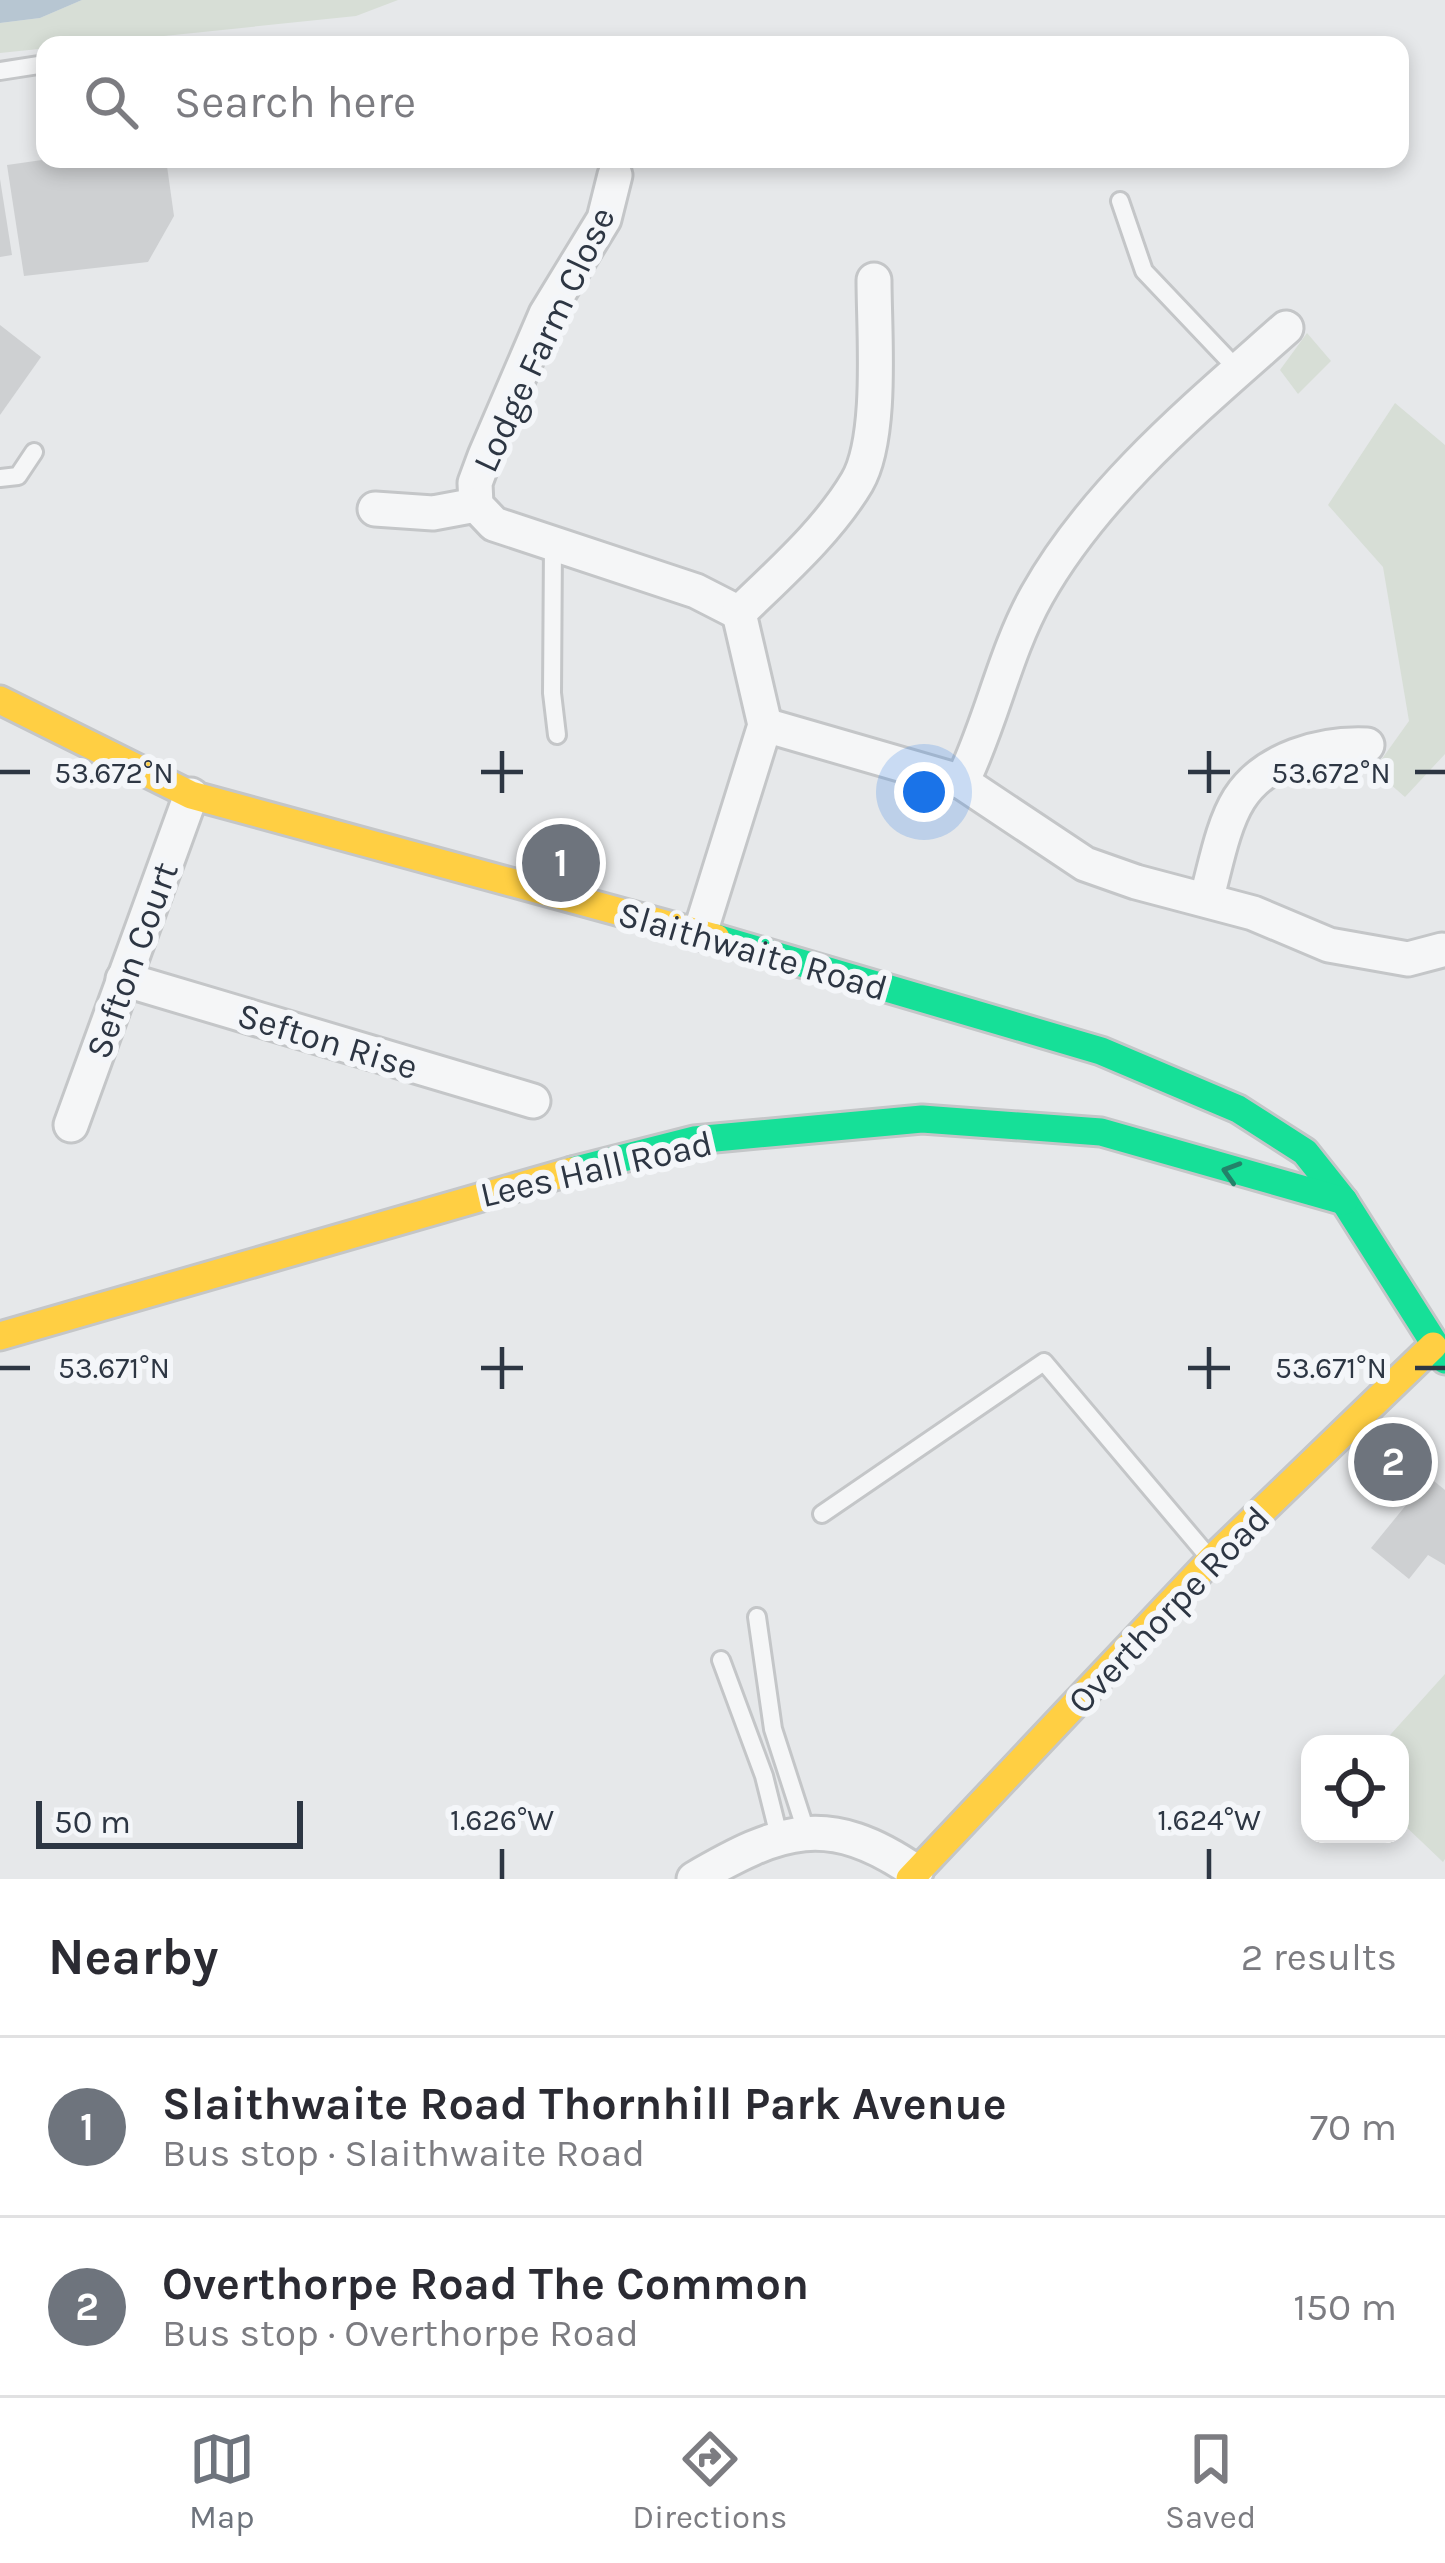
<!DOCTYPE html>
<meta charset="utf-8">
<style>
body{margin:0;font-family:Karla,sans-serif;background:#f7f7f7;color:#2b2b33}
.controls{position:absolute;right:36px;bottom:36px;display:grid;overflow:hidden;border-radius:24px;box-shadow:0 6px 18px #0003}
.controls button{width:108px;height:108px;display:grid;place-items:center;padding:0;border:0;border-bottom:3px solid #e1e1e2;background:#fff;color:#2b2b33;font:60px sans-serif}
.scale{position:absolute;left:36px;bottom:30px;width:267px;box-sizing:border-box;padding-left:12px;border:6px solid #2d3643;border-top:0;font-size:33px;line-height:42px;white-space:nowrap;color:#2d3643;-webkit-text-stroke:9px #f4f6f9;paint-order:stroke}
.you{position:absolute;left:924px;top:792px;width:42px;height:42px;margin:-30px;border:9px solid #fff;border-radius:50%;background:#1a73e8;box-shadow:0 0 0 18px #1a73e833}
.badge{display:grid;place-items:center;width:78px;height:78px;border-radius:50%;background:#6e747d;color:#fff;font-size:39px;font-weight:700}
.pin{position:absolute;translate:-50% -50%;border:6px solid #fff;box-shadow:0 3px 12px #0006}
.list{margin:0;padding:0;list-style:none}
h2{display:flex;justify-content:space-between;align-items:center;height:156px;margin:0;padding:0 48px;font-size:51px}
h2 small{font-size:39px;font-weight:400;color:#7c7c81}
.list li{display:grid;grid-template-columns:78px 1fr auto;gap:36px;align-items:center;box-sizing:border-box;height:180px;padding:0 48px;border-top:3px solid #e1e1e2}
.list b{display:block;font-size:45px;white-space:nowrap}
.list p{margin:0;font-size:39px;white-space:nowrap;color:#7c7c81}
.list em{font-size:39px;font-style:normal;color:#7c7c81}
.icon{flex:none;width:66px;height:66px;fill:none;stroke:currentColor;stroke-width:2;stroke-linecap:round;stroke-linejoin:round}
.map{position:relative;flex:none;width:1445px;height:1879px;overflow:hidden}
.search{position:absolute;background:#fff;box-shadow:0 6px 18px #0003;left:36px;right:36px;top:36px;height:132px;display:flex;align-items:center;gap:30px;box-sizing:border-box;padding:0 42px;border-radius:24px;color:#7c7c81;font-size:45px}
.sheet{height:516px;background:#fff}
nav{display:flex;justify-content:space-around;align-items:center;box-sizing:border-box;height:168px;border-top:3px solid #e1e1e2;background:#fff;font-size:33px;color:#7c7c81}
nav a{display:grid;justify-items:center;gap:6px}
nav .on{color:#6e747d}
.map>svg:first-child{display:block}
.green{fill:#d7ded6}
.water{fill:#b7c6d2}
.building{fill:#ced0d2}
.lines{fill:none;stroke-linecap:round;stroke-linejoin:round}
.lane-casing{stroke:#c4c6c8;stroke-width:22}
.street-casing{stroke:#c4c6c8;stroke-width:39}
.fast-casing{stroke:#c4c6c8;stroke-width:33}
.slow-casing{stroke:#c4c6c8;stroke-width:33}
.lane{stroke:#f5f6f7;stroke-width:16}
.street{stroke:#f5f6f7;stroke-width:33}
.fast{stroke:#16e098;stroke-width:27}
.slow{stroke:#ffcf43;stroke-width:27}
.oneway{stroke:#238269}
.ticks{fill:none;stroke:#2d3643;stroke-width:4.5}
.labels{text-anchor:middle;stroke-width:12;stroke-linejoin:round;paint-order:stroke}
.street-label{font-size:36px;fill:#2d3643;stroke:#f4f6f9}
.ticks-label{font-size:30px;text-anchor:middle;fill:#2d3643;stroke:#f4f6f9;stroke-width:12;stroke-linejoin:round;paint-order:stroke}
</style>
<div class="map">
<svg width="1445" height="1879" viewBox="0 0 1445 1879">
<rect width="100%" height="100%" fill="#e6e8ea"/>
<!-- green -->
<g class="green">
<path d="M 82,0 L 398,0 L 356,16 L 0,53 L 0,23 L 40,18 Z"/>
<path d="M 1307,333 L 1331,361 L 1298,394 L 1280,370 Z"/>
<path d="M 1395,403 L 1445,445 L 1445,754 L 1405,797 L 1374,770 L 1409,721 L 1383,567 L 1328,505 Z"/>
<path d="M 1445,1674 L 1445,1859 L 1443,1862 L 1400,1821 L 1400,1744 L 1382,1744 Z"/>
</g>
<!-- water -->
<path class="water" d="M 0,0 L 82,0 L 40,18 L 0,23 Z"/>
<!-- building -->
<g class="building">
<path d="M 49,159 L 166,159 L 174,216 L 148,262 L 24,276 L 7,165 Z"/>
<path d="M 0,179 L 12,255 L 0,257 Z"/>
<path d="M 0,325 L 41,357 L 0,415 Z"/>
<path d="M 1429,1477 L 1445,1490 L 1445,1565 L 1428,1555 L 1409,1579 L 1371,1548 Z"/>
</g>
<g class="lines">
<!-- lane casing -->
<g class="lane-casing">
<g id="lane">
<path d="M 0,71 L 45,64"/>
<path d="M 1120,201 L 1144,271 L 1238,370"/>
<path d="M 0,478 L 18,476 L 34,452"/>
<path d="M 553,544 L 552,693 L 557,735"/>
<path d="M 822,1514 L 1044,1362 L 1207,1555"/>
<path d="M 757,1617 L 773,1729 L 807,1834"/>
<path d="M 721,1660 L 764,1776 L 779,1836"/>
</g>
</g>
<!-- street casing -->
<g class="street-casing">
<g id="street">
<path d="M 615,175 L 604,219 L 546,314 L 485,456 L 475,483 L 476,505 L 494,524 L 696,591 L 739,613"/>
<path d="M 375,509 L 433,513 L 476,505"/>
<path d="M 765,725 L 962,782 L 1085,864 L 1136,882 L 1253,913 L 1329,945 L 1408,959 L 1442,950"/>
<path d="M 962,782 C 992,721 1004,654 1037,595 C 1096,490 1197,407 1286,328"/>
<path d="M 1206,900 C 1215,869 1222,826 1239,799 C 1265,758 1322,743 1367,745"/>
<path d="M 700,933 L 765,725 L 739,613 C 780,573 828,531 857,482 C 883,438 874,332 874,280"/>
<path d="M 123,979 L 533,1101"/>
<path d="M 71,1125 L 191,795"/>
<path d="M 694,1879 C 780,1829 828,1811 916,1872"/>
</g>
</g>
<!-- fast casing -->
<g class="fast-casing">
<g id="fast">
<path d="M 716,938 L 1101,1051 L 1238,1109 L 1305,1152 L 1344,1201 L 1445,1360"/>
<path d="M 572,1171 L 694,1140 L 922,1119 L 1101,1132 L 1344,1201"/>
</g>
</g>
<!-- slow casing -->
<g class="slow-casing">
<g id="slow">
<path d="M 0,700 L 191,795 L 716,938"/>
<path d="M 0,1336 L 572,1171"/>
<path d="M 910,1879 L 1211,1560 L 1433,1346"/>
</g>
</g>
<!-- lane -->
<use href="#lane" class="lane"/>
<!-- street -->
<use href="#street" class="street"/>
<!-- fast -->
<use href="#fast" class="fast"/>
<!-- slow -->
<use href="#slow" class="slow"/>
</g>
<!-- one-way arrows -->
<defs><path id="oneway-chevron" d="M-2-3.5L2.5 0L-2 3.5" fill="none" stroke-width="1.6" stroke-linecap="round" stroke-linejoin="round" transform="scale(3)"/></defs>
<use class="oneway" href="#oneway-chevron" transform="translate(1231 1172) rotate(-163)"/>
<!-- ticks -->
<path class="ticks" d="M 502,751 L 502,793M 1209,751 L 1209,793M 0,772 L 30,772M 481,772 L 523,772M 1188,772 L 1230,772M 1415,772 L 1445,772M 502,1347 L 502,1389M 1209,1347 L 1209,1389M 0,1368 L 30,1368M 481,1368 L 523,1368M 1188,1368 L 1230,1368M 1415,1368 L 1445,1368M 502,1849 L 502,1879M 1209,1849 L 1209,1879"/>
<g class="labels">
<!-- street labels -->
<g class="street-label">
<text transform="translate(543 339) rotate(-65)" y="13">Lodge Farm Close</text>
<text transform="translate(753 950) rotate(16)" y="13">Slaithwaite Road</text>
<text transform="translate(131 960) rotate(-70)" y="13">Sefton Court</text>
<text transform="translate(328 1040) rotate(17)" y="13">Sefton Rise</text>
<text transform="translate(596 1168) rotate(-13)" y="13">Lees Hall Road</text>
<text transform="translate(1168 1609) rotate(-46)" y="13">Overthorpe Road</text>
</g>
</g>
<g class="ticks-label">
<text x="114" y="783">53.672°N</text>
<text x="1331" y="783">53.672°N</text>
<text x="114" y="1378">53.671°N</text>
<text x="1331" y="1378">53.671°N</text>
<text x="502" y="1830">1.626°W</text>
<text x="1209" y="1830">1.624°W</text>
</g>
</svg>
<div class="controls">
<button><svg class="icon" aria-label="locate" viewBox="0 0 24 24"><circle cx="12" cy="12" r="6"/><path d="M12 2v4M12 18v4M2 12h4M18 12h4"/></svg></button>
</div>
<div class="scale">50 m</div>
<div class="you"></div>
<div class="pin badge" style="left:561px;top:863px">1</div>
<div class="pin badge" style="left:1393px;top:1462px">2</div>
<div class="search"><svg class="icon" aria-label="search" viewBox="0 0 24 24"><circle cx="10" cy="10" r="6"/><path d="M15 15l6 6"/></svg>Search here</div>
</div>
<section class="sheet">
<h2>Nearby<small>2 results</small></h2>
<ul class="list">
<li><span class="badge">1</span><div><b>Slaithwaite Road Thornhill Park Avenue</b><p>Bus stop · Slaithwaite Road</p></div><em>70 m</em></li>
<li><span class="badge">2</span><div><b>Overthorpe Road The Common</b><p>Bus stop · Overthorpe Road</p></div><em>150 m</em></li>
</ul>
</section>
<nav>
<a class="on"><svg class="icon" aria-label="map" viewBox="0 0 24 24"><path d="M3 6l6-2 6 2 6-2v14l-6 2-6-2-6 2zM9 4v14M15 6v14"/></svg>Map</a>
<a><svg class="icon" aria-label="directions" viewBox="0 0 24 24"><path d="M12 3l9 9-9 9-9-9zM9 14v-3h6M13 9l2 2-2 2"/></svg>Directions</a>
<a><svg class="icon" aria-label="saved" viewBox="0 0 24 24"><path d="M7 4h10v16l-5-4-5 4z"/></svg>Saved</a>
</nav>
